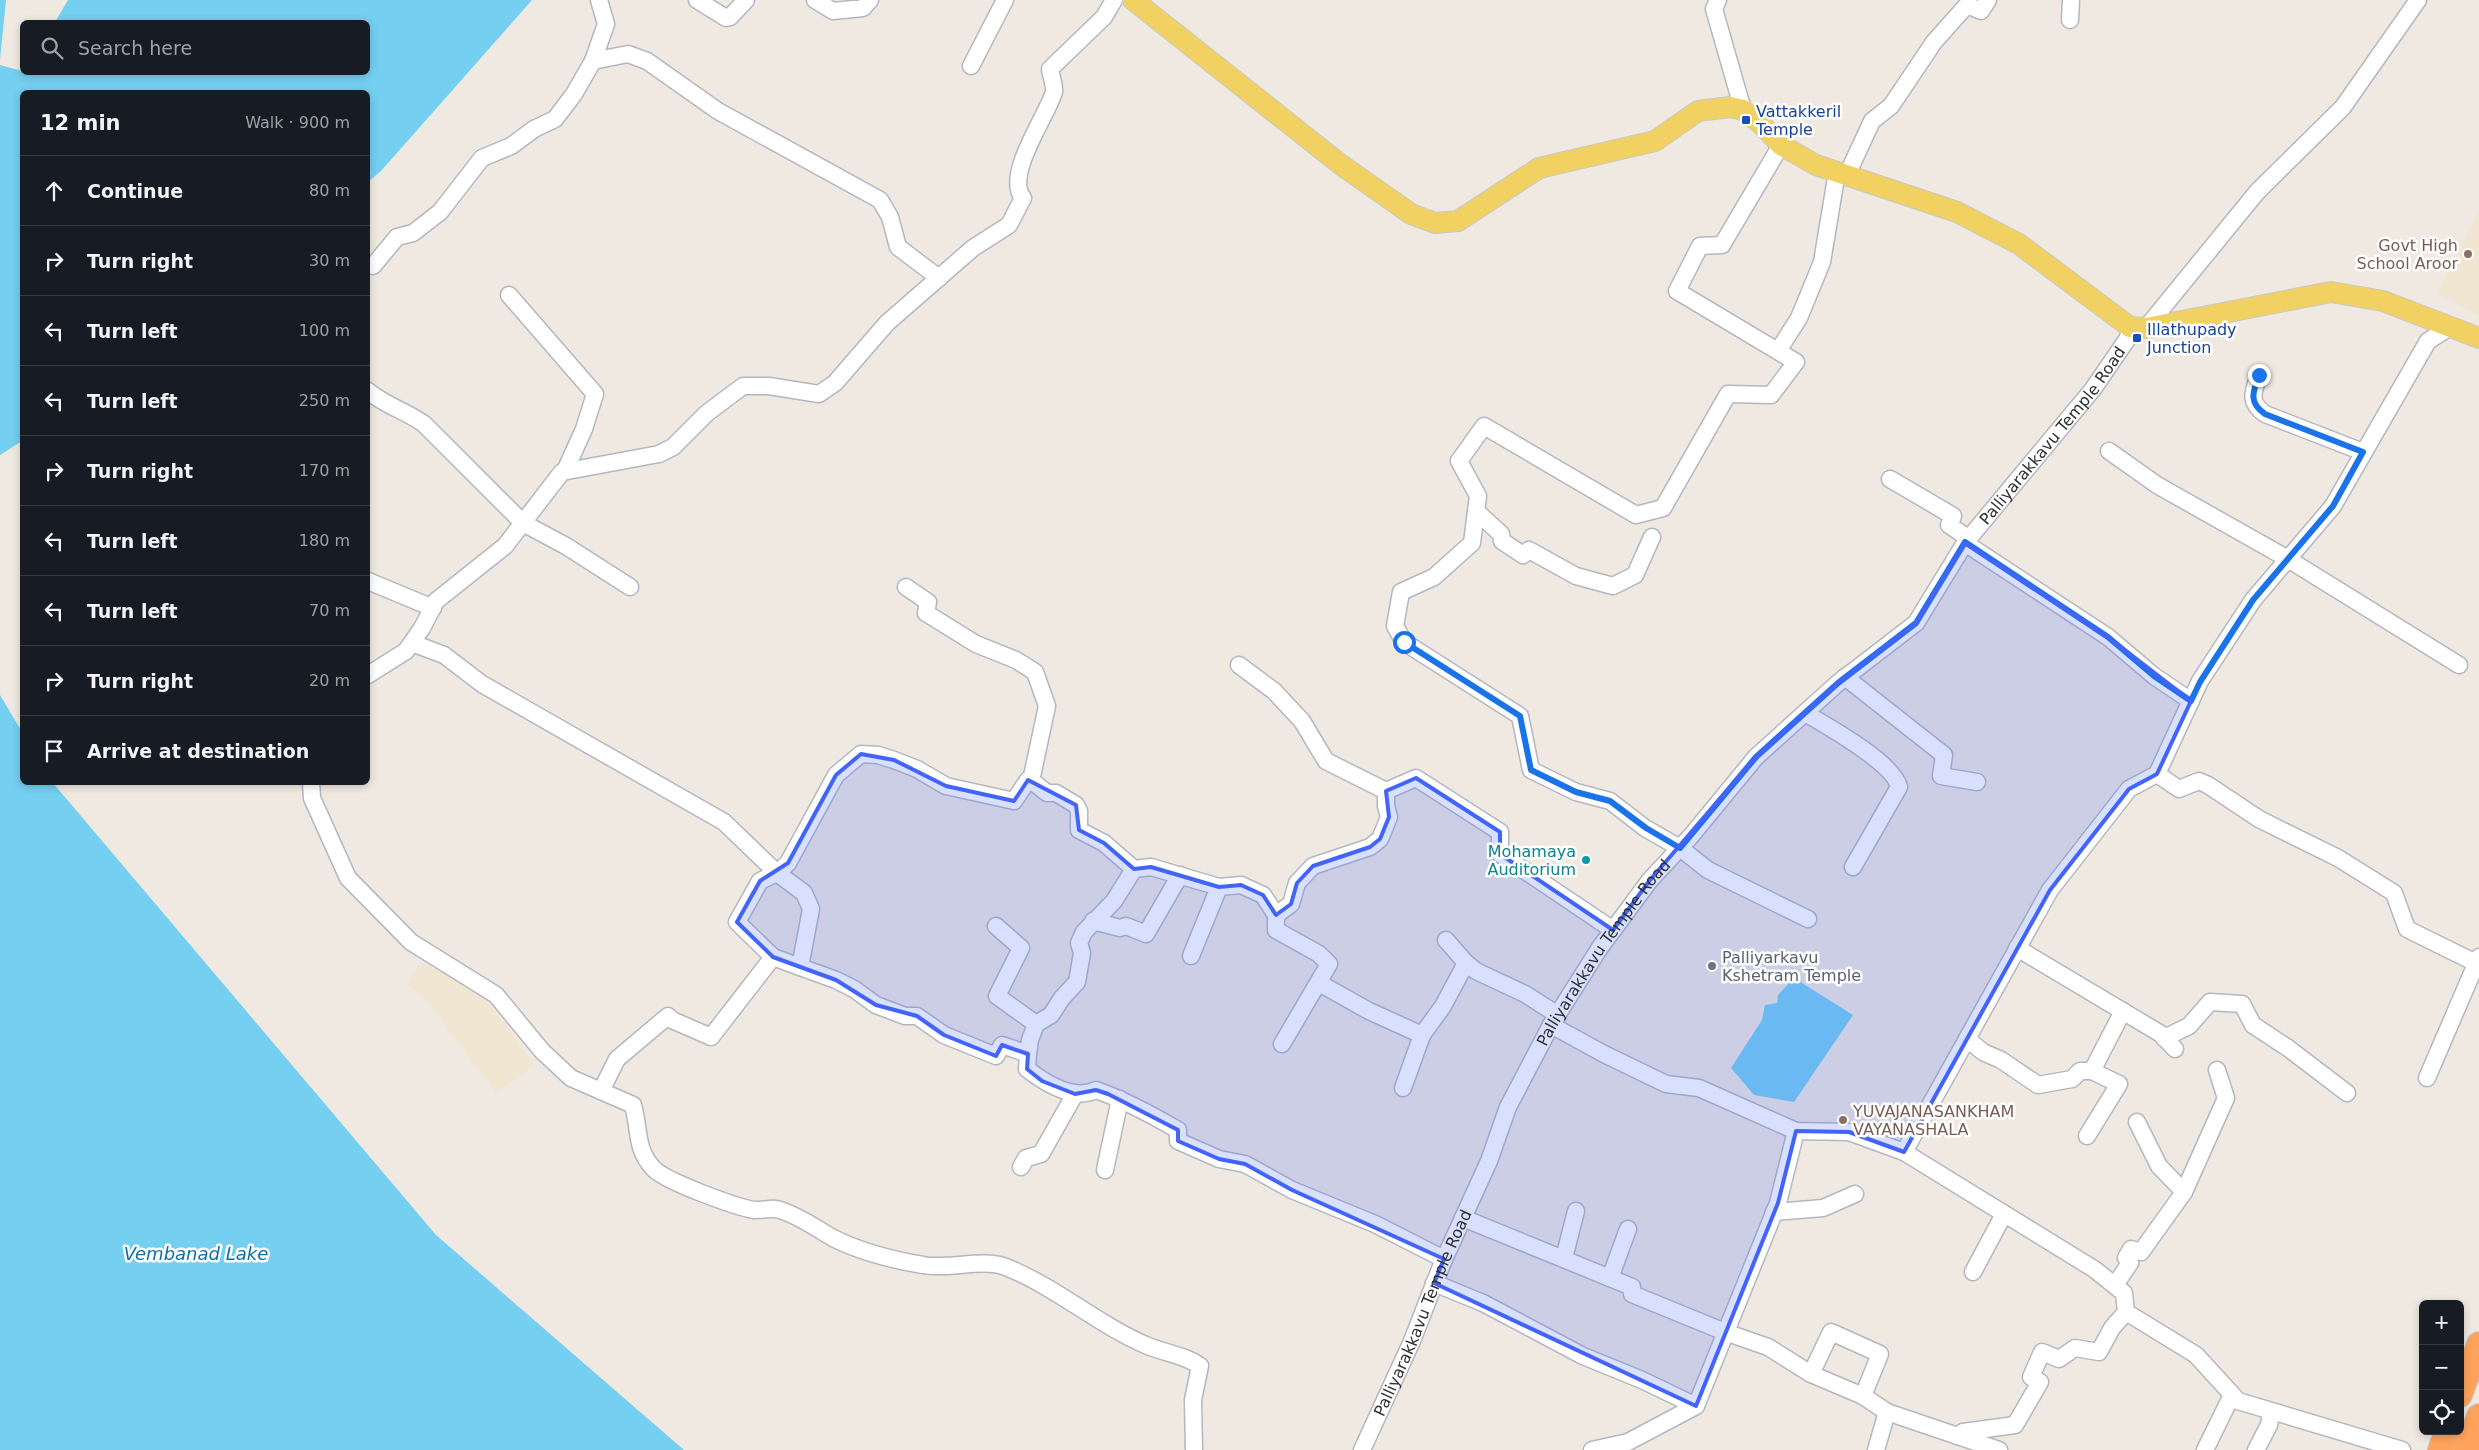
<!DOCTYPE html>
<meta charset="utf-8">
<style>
body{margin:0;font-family:"DejaVu Sans",sans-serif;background:#20242c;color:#f1f3f6}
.controls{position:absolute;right:15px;bottom:15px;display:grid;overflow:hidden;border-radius:8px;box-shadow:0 2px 8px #0003}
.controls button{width:45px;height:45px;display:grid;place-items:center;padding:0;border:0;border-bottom:1px solid #363941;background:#171b24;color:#f1f3f6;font:25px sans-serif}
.stop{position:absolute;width:15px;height:15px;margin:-11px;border:4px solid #1a73e8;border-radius:50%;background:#fff}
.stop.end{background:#1a73e8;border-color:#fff;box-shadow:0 1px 5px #0008}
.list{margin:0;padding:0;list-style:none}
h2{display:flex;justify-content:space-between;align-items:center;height:65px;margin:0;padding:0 20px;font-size:21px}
h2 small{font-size:16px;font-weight:400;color:#9ea1a6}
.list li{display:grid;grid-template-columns:32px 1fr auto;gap:15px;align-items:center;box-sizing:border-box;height:70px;padding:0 20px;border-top:1px solid #363941}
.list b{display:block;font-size:19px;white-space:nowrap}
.list em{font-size:16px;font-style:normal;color:#9ea1a6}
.icon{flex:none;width:28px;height:28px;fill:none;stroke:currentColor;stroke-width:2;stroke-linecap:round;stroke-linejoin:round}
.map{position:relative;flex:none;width:2479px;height:1450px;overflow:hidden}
.search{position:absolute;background:#171b24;box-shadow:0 2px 8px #0003;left:20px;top:20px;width:350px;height:55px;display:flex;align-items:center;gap:12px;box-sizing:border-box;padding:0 18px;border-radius:8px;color:#9ea1a6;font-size:19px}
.panel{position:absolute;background:#171b24;box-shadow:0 2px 8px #0003;left:20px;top:90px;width:350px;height:695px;border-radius:8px}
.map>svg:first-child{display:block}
.education{fill:#f0e6d1}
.water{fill:#75cff0}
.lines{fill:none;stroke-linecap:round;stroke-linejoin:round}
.minor-casing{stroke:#b4b7c1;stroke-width:19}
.major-casing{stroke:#c9c9c9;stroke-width:22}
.highway-casing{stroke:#c9c9c9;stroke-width:26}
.minor{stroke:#fff;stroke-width:16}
.major{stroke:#f2d163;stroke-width:20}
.highway{stroke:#ffa35c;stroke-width:24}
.route{stroke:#1a73e8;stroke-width:6}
.marked{fill:#4264fb;fill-opacity:0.2;stroke:#4264fb;stroke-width:4;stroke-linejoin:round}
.transit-dot{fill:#1a4fb4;stroke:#fff;stroke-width:2}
.education-dot{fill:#8d6e63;stroke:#fff;stroke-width:2}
.culture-dot{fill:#0f9aa8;stroke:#fff;stroke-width:2}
.worship-dot{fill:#6b7280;stroke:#fff;stroke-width:2}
.labels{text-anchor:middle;stroke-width:5;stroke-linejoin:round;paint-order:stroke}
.transit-label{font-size:16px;fill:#164399;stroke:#fff;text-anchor:start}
.education-label{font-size:16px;fill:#785e54;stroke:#fff;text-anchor:end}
.street-label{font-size:16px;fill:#2e2e2e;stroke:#fff}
.culture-label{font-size:16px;fill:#0d838f;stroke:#fff;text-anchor:end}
.worship-label{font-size:16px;fill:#5b616d;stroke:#fff;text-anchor:start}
.water-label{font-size:18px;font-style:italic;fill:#0d6fa3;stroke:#fff}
</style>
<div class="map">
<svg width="2479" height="1450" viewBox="0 0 2479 1450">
<rect width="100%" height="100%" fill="#efe9e1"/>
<!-- education -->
<g class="education">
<path d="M 2478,213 L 2479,214 L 2479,315 L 2437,293 Z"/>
<path d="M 423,963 L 476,986 L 535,1065 L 496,1093 L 427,1000 L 406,983 Z"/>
</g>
<!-- water -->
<g class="water">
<path d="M 0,0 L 6,0 L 0,59 Z"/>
<path d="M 68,0 L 532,0 L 381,171 L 368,182 L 368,92 L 22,92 L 22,441 L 0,455 L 0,65 L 22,71 L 22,72 L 368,72 L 368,22 L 55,22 Z"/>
<path d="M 0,695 L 22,732 L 22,782 L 53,783 L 436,1235 L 684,1450 L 0,1450 Z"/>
<path d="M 1794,978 L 1853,1015 L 1794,1102 L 1754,1095 L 1731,1068 L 1762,1020 L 1765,1005 L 1777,1003 L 1778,995 Z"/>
</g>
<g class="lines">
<!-- minor casing -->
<g class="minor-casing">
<g id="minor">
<path d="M 697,0 L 726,18 L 730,17 L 746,0"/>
<path d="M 815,0 L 833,11 L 863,8 L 870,0"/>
<path d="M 1718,0 L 1714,9 L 1743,110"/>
<path d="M 2070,20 L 2071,0"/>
<path d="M 593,61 L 606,24 L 599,0"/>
<path d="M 971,66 L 1005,0"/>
<path d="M 1781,145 L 1722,245 L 1700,246 L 1677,291 L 1796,362 L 1771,395 L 1728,394 L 1663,508 L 1636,515 L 1484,426 L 1459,461 L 1478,496 L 1472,543 L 1434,577 L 1401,592 L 1395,626 L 1404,642 L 1520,716 L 1531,770 L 1576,792 L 1610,801 L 1645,828 L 1680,848 L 1708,870 L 1808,919"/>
<path d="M 1847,175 L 1872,121 L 1891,106 L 1934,42 L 1967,5 L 1981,11 L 1988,0"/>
<path d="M 373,266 L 397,237 L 413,233 L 440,212 L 482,158 L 511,146 L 534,129 L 555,119 L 574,94 L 593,61 L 628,54 L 647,61 L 718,111 L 880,200 L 890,217 L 898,247 L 939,278"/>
<path d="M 509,295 L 595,394 L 584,429 L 565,471"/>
<path d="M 2146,328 L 2257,192 L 2343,107 L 2418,0"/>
<path d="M 1778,351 L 1799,318 L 1822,262 L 1837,172"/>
<path d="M 2259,375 C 2253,392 2248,402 2265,414 L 2363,452"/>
<path d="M 368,391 C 384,405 406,411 424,424 L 523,523 L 566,546 L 630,587"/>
<path d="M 2109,451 L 2157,485 L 2288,559 L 2459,665"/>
<path d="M 1890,479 L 1953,516 L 1949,525 L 1968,538"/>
<path d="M 1476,511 L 1501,534 L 1502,541 L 1523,555 L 1529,550 L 1576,576 L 1613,586 L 1635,575 L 1652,537"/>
<path d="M 1965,543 L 2108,637 L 2154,676 L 2191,701"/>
<path d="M 368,581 L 433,608"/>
<path d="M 906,587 L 928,602 L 926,613 L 976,644 L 1016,660 L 1035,672 L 1047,706 L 1031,781"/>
<path d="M 412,643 L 444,655 L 482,684 L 724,822 L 777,873 L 760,881 L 737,922 L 773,957 L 711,1037 L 672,1020 L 668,1016 L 617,1059 L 601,1091"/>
<path d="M 1239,665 L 1274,691 L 1302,721 L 1326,761 L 1386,791 L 1416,778 L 1500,832 L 1500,854 L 1613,930"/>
<path d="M 368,675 L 406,651 L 422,628 L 436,601 L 505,546 L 562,472 L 659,454 L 673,447 L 707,413 L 743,386 L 769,386 L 819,394 L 835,383 L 887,323 L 973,248 L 1009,225 L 1023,198 C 1004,175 1047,116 1054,92 C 1055,86 1051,76 1050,69 L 1104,17 L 1114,0"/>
<path d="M 1845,677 L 1944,755 L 1941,776 L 1977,782"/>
<path d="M 1805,713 C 1827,726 1894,763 1899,787 L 1853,867"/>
<path d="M 2157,774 L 2179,789 L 2199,781 L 2208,785 L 2259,819 L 2338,858 L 2394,893 L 2407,929 L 2476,963"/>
<path d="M 311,782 L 312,798 L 348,878 L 411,942 L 496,995 L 542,1051 L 571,1078 L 633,1105 C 640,1130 635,1148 653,1168 C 664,1181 736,1207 754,1210 C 764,1211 773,1206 783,1211 C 801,1217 817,1229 833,1238 C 861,1252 893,1260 923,1265 C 948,1270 982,1258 1006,1267 C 1056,1287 1098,1325 1148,1346 C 1165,1353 1185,1355 1200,1366 L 1193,1400 L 1194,1450"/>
<path d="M 1276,915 L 1276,930 L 1319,954 L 1329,964 L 1282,1044"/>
<path d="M 1093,921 L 1120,928 L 1126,926 L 1146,934 L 1180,875"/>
<path d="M 996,926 L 1021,948 L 997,996 L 1036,1024"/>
<path d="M 1446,940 L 1466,963"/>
<path d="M 2017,948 L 2161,1034 L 2175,1049"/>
<path d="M 1191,956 L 1219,887"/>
<path d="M 773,957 L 800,967 L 811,909 L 804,893 L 777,873 L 788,863 L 836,775 L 861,754 L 878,755 L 894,760 L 917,769 L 946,786 L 1014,801 L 1028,780 L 1032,781 L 1047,793 L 1056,793 L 1076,805 L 1079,811 L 1079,830 L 1104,843 L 1134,869 L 1151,867 L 1219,887 L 1241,885 L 1263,895 L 1276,915 L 1291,904 L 1297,883 L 1313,866 L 1370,847 L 1380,839 L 1389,817 L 1386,806 L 1386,791"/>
<path d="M 800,967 L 836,980 L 854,989 L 876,1005 L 905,1016 L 917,1016 L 944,1035 L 996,1056 L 1002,1045 L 1028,1054 L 1027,1069 C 1045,1083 1073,1101 1096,1090 C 1125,1100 1152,1115 1178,1130 L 1178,1141 L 1219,1159 L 1245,1164 L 1292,1190 L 1375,1224 L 1444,1259"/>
<path d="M 1319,983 L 1369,1011 L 1422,1035 L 1443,1006 L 1466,963 L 1476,971 L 1525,994 L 1558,1015"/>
<path d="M 1551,1025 L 1604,1054 L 1666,1084 L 1699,1088 L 1796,1131 L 1849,1132 L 1904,1152 L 2094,1269 L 2124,1293 L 2126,1312 L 2196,1355 L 2238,1401 L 2402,1450"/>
<path d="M 2164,1038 L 2189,1026 L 2210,1002 L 2242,1004 L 2253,1025 L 2288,1048 L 2347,1093"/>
<path d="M 1967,1039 L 1983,1052 L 2001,1060 L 2038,1085 L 2072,1079 L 2080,1071 L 2092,1071"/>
<path d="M 1028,1054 L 1030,1040 L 1036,1024 L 1051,1015 L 1062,998 L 1077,982 L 1082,953 L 1079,943 L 1084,932 L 1114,901 L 1134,869"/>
<path d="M 2427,1078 L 2479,957"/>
<path d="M 1403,1088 L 1422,1035"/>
<path d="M 2137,1122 L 2159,1166 L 2184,1192"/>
<path d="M 2087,1136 L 2119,1084 L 2092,1071 L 2123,1011"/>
<path d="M 1904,1152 L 2050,890 L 2129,789 L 2157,774 L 2200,681 L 2253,600 L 2333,506 L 2428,341 L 2450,327"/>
<path d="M 1021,1167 L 1026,1158 L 1041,1154 L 1075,1094"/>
<path d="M 1105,1170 L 1120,1099"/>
<path d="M 1774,1212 L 1823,1208 L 1855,1194"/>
<path d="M 1463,1218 L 1632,1287 L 1632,1294 L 1725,1332 L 1768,1347 L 1811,1374 L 1863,1396 L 1887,1412"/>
<path d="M 1564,1258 L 1576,1211"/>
<path d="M 1973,1272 L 2004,1214"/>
<path d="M 1610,1278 L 1628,1229"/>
<path d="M 1434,1283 L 1483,1303 L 1583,1356 L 1642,1380 L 1696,1406"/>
<path d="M 2115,1285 L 2130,1263 L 2126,1258 L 2131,1249 L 2141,1252 L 2184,1192 L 2226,1098 L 2217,1070"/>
<path d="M 1811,1374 L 1831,1332 L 1880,1354 L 1863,1396"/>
<path d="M 1957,1436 L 1963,1432 L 2015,1425 L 2040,1382 L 2031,1377 L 2042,1352 L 2059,1359 L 2075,1348 L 2099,1352 L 2112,1328 L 2126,1312"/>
<path id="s1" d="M 1362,1450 L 1412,1341 L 1442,1264 L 1489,1161 L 1508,1107 L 1551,1025 L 1599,949 L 1650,880 L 1691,836 L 1756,757 L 1838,683 L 1916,623 L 1965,543 L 2093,389 L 2128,338 L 2130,327"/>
<path d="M 1592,1450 L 1628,1442 L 1696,1406 L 1778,1203 L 1796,1131"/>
<path d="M 1876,1450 L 1887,1412 L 1999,1450"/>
<path d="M 2205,1450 L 2232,1395"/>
<path d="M 2256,1450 L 2269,1425 L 2271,1412"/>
</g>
</g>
<!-- major casing -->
<g class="major-casing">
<path id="major" d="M 1133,0 L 1340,164 L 1411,214 L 1435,223 L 1458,221 L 1539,168 L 1655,141 L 1698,111 L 1730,107 L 1743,110 L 1760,123 L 1781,145 L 1816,165 L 1957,212 L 2019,244 L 2130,327 L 2146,328 L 2331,292 L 2383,301 L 2479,338"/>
</g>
<!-- highway casing -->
<g class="highway-casing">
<g id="highway">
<path d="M 2460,1395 L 2479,1344"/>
<path d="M 2440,1450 L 2447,1431"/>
<path d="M 2466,1450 L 2479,1416"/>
</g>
</g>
<!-- minor -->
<use href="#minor" class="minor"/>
<!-- major -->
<use href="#major" class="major"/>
<!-- highway -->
<use href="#highway" class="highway"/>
</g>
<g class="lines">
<!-- route -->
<path class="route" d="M 1404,642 L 1520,716 L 1531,770 L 1576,792 L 1610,801 L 1646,828 L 1680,848 L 1756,757 L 1838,683 L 1916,623 L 1965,542 L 2108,637 L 2154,676 L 2191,701 L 2200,682 L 2253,600 L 2333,506 L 2363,452 L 2265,414 C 2248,402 2253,392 2259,375"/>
</g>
<!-- marked area -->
<path class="marked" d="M 1965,543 L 2108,637 L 2191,701 L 2157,774 L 2129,789 L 2050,890 L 1904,1152 L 1849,1132 L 1796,1131 L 1778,1203 L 1696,1406 L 1434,1283 L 1444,1259 L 1292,1190 L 1245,1164 L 1219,1159 L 1178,1141 L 1178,1130 L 1108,1094 L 1096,1090 L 1075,1094 L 1042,1081 L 1027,1069 L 1028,1054 L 1002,1045 L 996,1056 L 944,1035 L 917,1016 L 876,1005 L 836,980 L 773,957 L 737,922 L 760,881 L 788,863 L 836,775 L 861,754 L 894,760 L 946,786 L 1014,801 L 1028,780 L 1076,805 L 1079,830 L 1104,843 L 1134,869 L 1151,867 L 1219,887 L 1241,885 L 1263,895 L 1276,915 L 1291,904 L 1297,883 L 1313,866 L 1370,847 L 1380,839 L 1389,817 L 1386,791 L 1416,778 L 1500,832 L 1500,854 L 1613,930 L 1650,880 L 1756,757 L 1838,683 L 1916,623 Z"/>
<!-- markers -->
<g class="transit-dot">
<rect x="1741" y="115" width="10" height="10" rx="2.5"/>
<rect x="2132" y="333" width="10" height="10" rx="2.5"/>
</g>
<g class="education-dot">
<circle cx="2468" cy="254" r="5"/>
<circle cx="1843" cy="1120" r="5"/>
</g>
<circle class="culture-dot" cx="1586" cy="860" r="5"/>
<circle class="worship-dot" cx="1712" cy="966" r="5"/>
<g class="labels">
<!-- transit labels -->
<g class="transit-label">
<text x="1756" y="117">Vattakkeril<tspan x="1756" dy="18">Temple</tspan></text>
<text x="2147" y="335">Illathupady<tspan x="2147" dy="18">Junction</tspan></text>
</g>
<!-- education labels -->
<g class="education-label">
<text x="2458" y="251">Govt High<tspan x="2458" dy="18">School Aroor</tspan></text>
<text x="1853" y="1117" text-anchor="start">YUVAJANASANKHAM<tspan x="1853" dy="18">VAYANASHALA</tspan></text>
</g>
<!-- street labels -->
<g class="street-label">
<text dy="6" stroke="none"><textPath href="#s1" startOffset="1245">Palliyarakkavu Temple Road</textPath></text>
<text dy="6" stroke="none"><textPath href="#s1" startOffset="555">Palliyarakkavu Temple Road</textPath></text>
<text dy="6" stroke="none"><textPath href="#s1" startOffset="150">Palliyarakkavu Temple Road</textPath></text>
</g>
<!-- culture labels -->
<g class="culture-label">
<text x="1576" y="857">Mohamaya<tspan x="1576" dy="18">Auditorium</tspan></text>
</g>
<!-- worship labels -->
<g class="worship-label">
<text x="1722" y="963">Palliyarkavu<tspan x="1722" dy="18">Kshetram Temple</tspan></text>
</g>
<!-- water labels -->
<g class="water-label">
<text x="196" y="1260">Vembanad Lake</text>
</g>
</g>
</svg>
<div class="controls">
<button>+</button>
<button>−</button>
<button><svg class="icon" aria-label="locate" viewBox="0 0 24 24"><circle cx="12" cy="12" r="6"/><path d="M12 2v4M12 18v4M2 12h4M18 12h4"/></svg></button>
</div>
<div class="stop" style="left:1404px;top:642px"></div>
<div class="stop end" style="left:2259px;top:375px"></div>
<div class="search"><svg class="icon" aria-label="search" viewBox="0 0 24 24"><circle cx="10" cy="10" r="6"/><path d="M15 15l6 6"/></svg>Search here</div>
<section class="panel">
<h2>12 min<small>Walk · 900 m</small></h2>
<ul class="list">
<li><svg class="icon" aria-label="ahead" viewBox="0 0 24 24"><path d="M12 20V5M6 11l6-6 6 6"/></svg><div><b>Continue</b></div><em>80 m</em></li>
<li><svg class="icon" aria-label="right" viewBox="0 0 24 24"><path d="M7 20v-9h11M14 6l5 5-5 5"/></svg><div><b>Turn right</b></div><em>30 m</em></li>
<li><svg class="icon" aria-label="left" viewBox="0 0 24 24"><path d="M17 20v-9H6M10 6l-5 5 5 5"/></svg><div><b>Turn left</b></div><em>100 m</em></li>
<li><svg class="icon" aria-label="left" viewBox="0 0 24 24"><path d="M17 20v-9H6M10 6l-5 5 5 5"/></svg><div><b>Turn left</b></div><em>250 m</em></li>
<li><svg class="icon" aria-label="right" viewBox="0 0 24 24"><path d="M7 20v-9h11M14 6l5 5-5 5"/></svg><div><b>Turn right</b></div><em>170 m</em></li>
<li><svg class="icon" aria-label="left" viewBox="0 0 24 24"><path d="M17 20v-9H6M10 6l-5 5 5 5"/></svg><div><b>Turn left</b></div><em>180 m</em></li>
<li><svg class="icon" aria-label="left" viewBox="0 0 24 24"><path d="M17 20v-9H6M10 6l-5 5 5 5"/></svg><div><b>Turn left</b></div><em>70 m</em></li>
<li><svg class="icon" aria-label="right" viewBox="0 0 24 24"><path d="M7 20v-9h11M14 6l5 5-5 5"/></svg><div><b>Turn right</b></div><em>20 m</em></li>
<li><svg class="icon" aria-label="arrive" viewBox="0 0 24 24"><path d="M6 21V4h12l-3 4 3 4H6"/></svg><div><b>Arrive at destination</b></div></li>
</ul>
</section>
</div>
